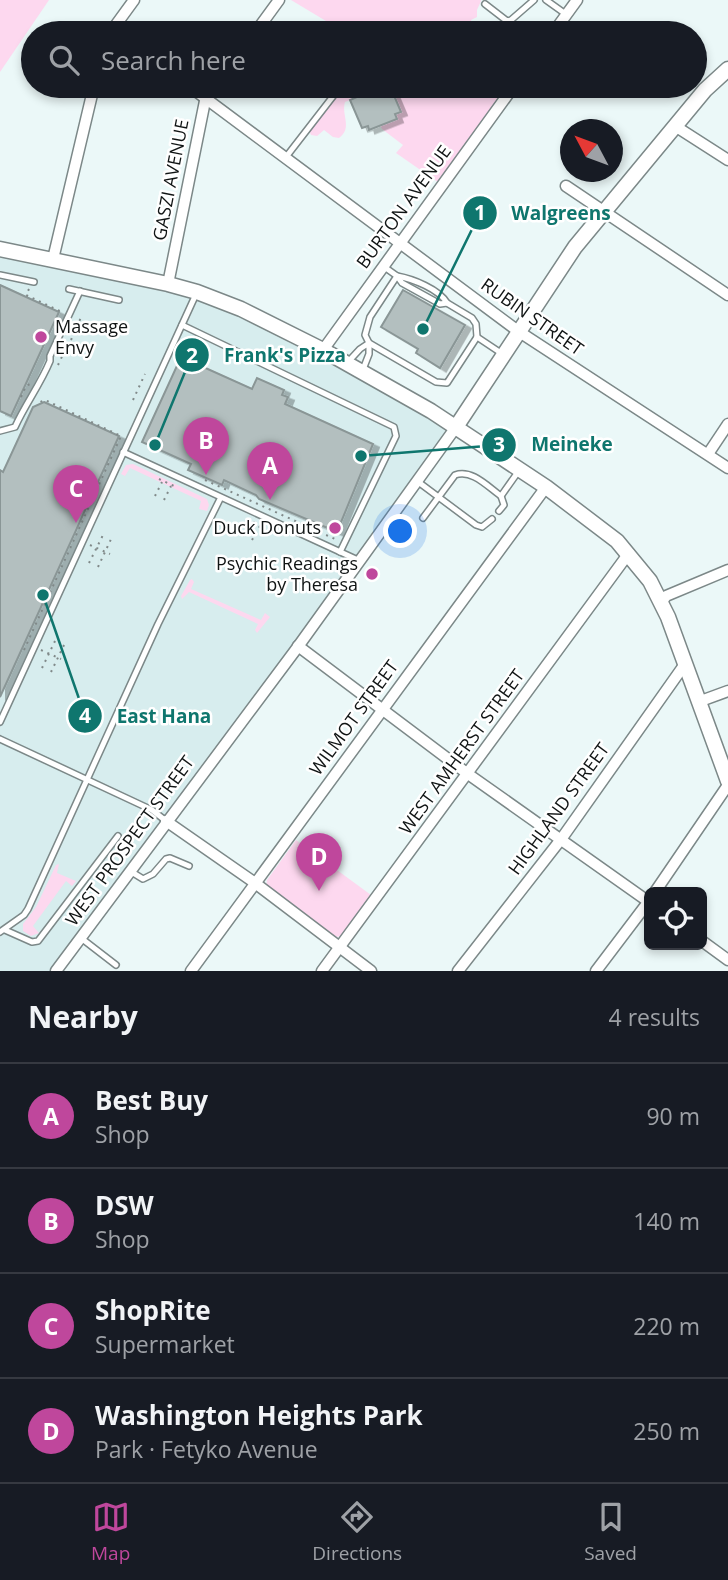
<!DOCTYPE html>
<meta charset="utf-8">
<style>
body{margin:0;font-family:"Open Sans",sans-serif;background:#242831;color:#f1f3f6}
.controls{position:absolute;right:21px;bottom:21px;display:grid;overflow:hidden;border-radius:10px;box-shadow:0 4px 10px #0003}
.controls button{width:63px;height:63px;display:grid;place-items:center;padding:0;border:0;border-bottom:2px solid #363941;background:#171b24;color:#f1f3f6;font:35px sans-serif}
.compass{position:absolute;left:560px;top:119px;width:63px;height:63px;border-radius:50%;background:#171b24;box-shadow:0 4px 10px #0003;rotate:311deg}
.you{position:absolute;left:401px;top:532px;width:24px;height:24px;margin:-18px;border:5px solid #fff;border-radius:50%;background:#1a73e8;box-shadow:0 0 0 10px #1a73e833}
.badge{display:grid;place-items:center;width:46px;height:46px;border-radius:50%;background:#bf479c;color:#fff;font-size:23px;font-weight:700}
.pin{position:absolute;translate:-50% -58px;filter:drop-shadow(0 2px 4px #0008)}
.pin::after{content:'';position:absolute;top:37px;width:24px;height:21px;background:inherit;clip-path:polygon(0 0,100% 0,50% 100%)}
.list{margin:0;padding:0;list-style:none}
h2{display:flex;justify-content:space-between;align-items:center;height:91px;margin:0;padding:0 28px;font-size:30px}
h2 small{font-size:23px;font-weight:400;color:#9ea1a6}
.list li{display:grid;grid-template-columns:46px 1fr auto;gap:21px;align-items:center;box-sizing:border-box;height:105px;padding:0 28px;border-top:2px solid #363941}
.list b{display:block;font-size:26px;white-space:nowrap}
.list p{margin:0;font-size:23px;white-space:nowrap;color:#9ea1a6}
.list em{font-size:23px;font-style:normal;color:#9ea1a6}
.icon{flex:none;width:38px;height:38px;fill:none;stroke:currentColor;stroke-width:2;stroke-linecap:round;stroke-linejoin:round}
.map{position:relative;flex:none;width:728px;height:971px;overflow:hidden}
.search{position:absolute;background:#171b24;box-shadow:0 4px 10px #0003;left:21px;right:21px;top:21px;height:77px;display:flex;align-items:center;gap:18px;box-sizing:border-box;padding:0 24px;border-radius:38px;color:#9ea1a6;font-size:26px}
.sheet{height:511px;background:#171b24}
nav{display:flex;justify-content:space-around;align-items:center;box-sizing:border-box;height:98px;border-top:2px solid #363941;background:#171b24;font-size:19px;color:#9ea1a6}
nav a{display:grid;justify-items:center;gap:4px}
nav .on{color:#bf479c}
.map>svg:first-child{display:block}
.built{fill:#d7edee}
.green{fill:#fdd8ef}
.building{fill:#b3bfbf;stroke:#8a9696;stroke-width:2;filter:url(#shadow)}
.lines{fill:none;stroke-linecap:round;stroke-linejoin:round}
.service-casing{stroke:#7c8888;stroke-width:8}
.minor-casing{stroke:#7c8888;stroke-width:13}
.tertiary-casing{stroke:#7c8888;stroke-width:17}
.path{stroke:#808989;stroke-width:2;stroke-dasharray:2 5;stroke-linecap:butt}
.service{stroke:#fff;stroke-width:5}
.minor{stroke:#fff;stroke-width:10}
.tertiary{stroke:#fff;stroke-width:14}
.poi-dot{fill:#bf479c;stroke:#fff;stroke-width:2.5}
.labels{text-anchor:middle;stroke-width:5;stroke-linejoin:round;paint-order:stroke}
.street-label{font-size:18px;fill:#101414;stroke:#fff}
.poi-label{font-size:18px;fill:#101414;stroke:#fff;text-anchor:end}
.leader{fill:none;stroke:#0f766e;stroke-width:2.5}
.callout-dot{fill:#0f766e;stroke:#fff;stroke-width:2.5}
.mark-label{font-size:21px;text-anchor:middle;font-weight:bold;fill:#fff}
.callout-label{font-size:19px;text-anchor:middle;font-weight:bold;fill:#0f766e;stroke:#fff;stroke-width:5;stroke-linejoin:round;paint-order:stroke}
</style>
<div class="map">
<svg width="728" height="971" viewBox="0 0 728 971">
<defs>
<filter id="shadow"><feDropShadow dx="6" dy="3.5" stdDeviation="0" flood-color="#0004"/></filter>
</defs>
<rect width="100%" height="100%" fill="#ebf8f8"/>
<!-- built -->
<path class="built" d="M 0,249 L 197,292 L 456,427 L 56,971 L 0,971 Z"/>
<!-- green -->
<g class="green">
<path d="M 0,0 L 49,0 L 0,72 Z"/>
<path d="M 291,0 L 481,0 L 481,1 L 477,10 L 477,17 L 471,20 L 472,26 L 476,27 L 477,33 L 342,33 L 341,30 Z"/>
<path d="M 341,86 L 372,86 L 354,93 L 353,99 L 345,102 C 341,115 353,128 339,138 L 333,137 L 324,130 L 317,136 L 311,135 L 308,128 Z"/>
<path d="M 391,86 L 514,86 L 442,185 L 396,153 L 403,145 L 382,129 L 380,125 L 401,112 Z"/>
<path d="M 133,464 L 207,499 L 209,505 L 207,511 L 199,509 L 201,501 L 130,468 L 125,476 L 121,474 L 126,465 Z"/>
<path d="M 192,579 L 194,582 L 191,589 L 261,620 L 265,613 L 270,617 L 257,633 L 255,630 L 258,624 L 189,592 L 182,599 L 181,596 L 190,580 Z"/>
<path d="M 296,840 L 371,895 L 342,936 L 336,937 L 266,886 L 267,880 Z"/>
<path d="M 59,864 L 57,873 L 76,881 L 72,886 L 66,881 L 33,926 L 39,933 L 31,936 L 23,931 L 23,924 L 36,907 L 56,865 Z"/>
</g>
<!-- building -->
<g class="building">
<path d="M 372,86 L 376,90 L 390,86 L 401,112 L 395,114 L 397,119 L 369,130 L 368,126 L 362,128 L 350,100 L 364,94 L 362,90 Z"/>
<path d="M 0,285 L 59,312 L 11,416 L 0,411 Z"/>
<path d="M 403,290 L 465,325 L 440,368 L 416,353 L 418,349 L 381,327 Z"/>
<path d="M 181,357 L 252,389 L 257,378 L 284,390 L 282,395 L 288,397 L 285,404 L 373,444 L 337,532 L 259,499 L 256,495 L 224,480 L 222,485 L 188,470 L 191,464 L 142,442 Z"/>
<path d="M 44,402 L 119,436 L 0,697 L 0,470 L 3,472 L 33,407 Z"/>
</g>
<g class="lines">
<!-- service casing -->
<g class="service-casing">
<g id="service">
<path d="M 546,0 L 567,15"/>
<path d="M 485,4 L 507,21 L 511,20 L 534,0"/>
<path d="M 286,157 L 341,86"/>
<path d="M 383,266 L 397,276 L 402,283 L 440,304 L 447,303 L 472,318 L 476,324 L 477,337 L 447,383 L 436,382 L 369,343 L 365,335 L 370,317 L 397,276"/>
<path d="M 0,275 L 34,282"/>
<path d="M 397,276 C 413,279 439,289 447,303"/>
<path d="M 69,289 L 119,300"/>
<path d="M 182,325 L 394,427 L 396,436 L 340,552"/>
<path d="M 477,337 L 504,355"/>
<path d="M 347,363 L 360,349 L 369,343 L 369,354 L 362,372"/>
<path d="M 0,431 L 15,427 C 26,403 40,385 50,361 L 50,356 L 80,291"/>
<path d="M 123,452 L 360,561"/>
<path d="M 417,481 L 476,525 L 482,527 L 492,519"/>
<path d="M 499,511 L 504,505 L 501,496"/>
<path d="M 423,518 L 455,475 C 472,469 487,486 501,496 L 518,472"/>
<path d="M 0,722 L 197,292"/>
<path d="M 0,739 L 152,810 L 166,821"/>
<path d="M 130,871 L 143,879 L 153,874 L 166,859 L 170,858 L 189,866"/>
<path d="M 5,930 L 32,942 L 38,941 L 118,836"/>
<path d="M 0,932 L 24,915 L 28,909 L 158,624 L 220,499"/>
<path d="M 81,938 L 116,965"/>
</g>
</g>
<!-- minor casing -->
<g class="minor-casing">
<g id="minor">
<path d="M 110,33 L 134,0"/>
<path d="M 255,33 L 279,0"/>
<path d="M 553,33 L 577,0"/>
<path d="M 189,86 L 518,331 L 728,468"/>
<path d="M 675,126 L 728,160"/>
<path d="M 566,186 L 728,295"/>
<path d="M 53,259 L 94,86"/>
<path d="M 168,284 L 205,101 L 216,86"/>
<path d="M 323,350 L 514,86"/>
<path d="M 708,454 L 728,424"/>
<path d="M 661,603 L 666,596 L 728,570"/>
<path d="M 298,646 L 468,774 L 649,902"/>
<path d="M 698,702 L 728,691"/>
<path d="M 166,821 L 255,883 L 371,971"/>
<path d="M 655,892 L 728,785"/>
<path d="M 702,941 L 728,960"/>
<path d="M 56,971 L 297,648 L 456,427"/>
<path d="M 191,971 L 546,487"/>
<path d="M 322,971 L 629,553"/>
<path d="M 458,971 L 562,838 L 685,664"/>
<path d="M 596,971 L 649,901"/>
</g>
</g>
<!-- tertiary casing -->
<g class="tertiary-casing">
<g id="tertiary">
<path d="M 0,249 L 168,284 L 197,292 L 241,309 L 323,350 L 431,411 L 546,487 L 617,541 L 650,581 L 668,617 L 728,781"/>
<path d="M 456,427 L 575,247 L 705,90 L 728,69"/>
</g>
</g>
<!-- path -->
<g class="path">
<path d="M 29,289 L 26,295 L 62,312"/>
<path d="M 71,340 L 82,315"/>
<path d="M 58,365 L 70,340"/>
<path d="M 21,397 L 26,386 L 30,384"/>
<path d="M 133,400 L 145,374"/>
<path d="M 159,479 L 174,486"/>
<path d="M 205,480 L 335,539"/>
<path d="M 155,496 L 162,482"/>
<path d="M 164,500 L 171,486"/>
<path d="M 247,519 L 262,526"/>
<path d="M 243,536 L 250,521"/>
<path d="M 252,540 L 260,526"/>
<path d="M 90,545 L 110,554"/>
<path d="M 89,563 L 104,533"/>
<path d="M 98,567 L 112,537"/>
<path d="M 24,650 L 121,436 L 45,400 L 38,403"/>
<path d="M 41,650 L 61,659"/>
<path d="M 42,668 L 56,639"/>
<path d="M 51,672 L 65,643"/>
</g>
<!-- service -->
<use href="#service" class="service"/>
<!-- minor -->
<use href="#minor" class="minor"/>
<!-- tertiary -->
<use href="#tertiary" class="tertiary"/>
</g>
<!-- markers -->
<g class="poi-dot">
<circle cx="41" cy="337" r="7"/>
<circle cx="335" cy="528" r="7"/>
<circle cx="372" cy="574" r="7"/>
</g>
<g class="labels">
<!-- street labels -->
<g class="street-label">
<text transform="translate(171 180) rotate(-79)" y="6">GASZI AVENUE</text>
<text transform="translate(404 207) rotate(-54)" y="6">BURTON AVENUE</text>
<text transform="translate(532 317) rotate(35)" y="6">RUBIN STREET</text>
<text transform="translate(354 718) rotate(-54)" y="6">WILMOT STREET</text>
<text transform="translate(462 752) rotate(-54)" y="6">WEST AMHERST STREET</text>
<text transform="translate(559 809) rotate(-54)" y="6">HIGHLAND STREET</text>
<text transform="translate(130 841) rotate(-54)" y="6">WEST PROSPECT STREET</text>
</g>
<!-- poi labels -->
<g class="poi-label">
<text x="55" y="333" text-anchor="start">Massage<tspan x="55" dy="21">Envy</tspan></text>
<text x="321" y="534">Duck Donuts</text>
<text x="358" y="570">Psychic Readings<tspan x="358" dy="21">by Theresa</tspan></text>
</g>
</g>
<!-- callouts -->
<path class="leader" d="M423 329L480 213M155 445L192 355M361 456L499 445M43 595L85 716"/>
<g class="callout-dot">
<circle cx="423" cy="329" r="7"/>
<circle cx="155" cy="445" r="7"/>
<circle cx="361" cy="456" r="7"/>
<circle cx="43" cy="595" r="7"/>
<circle cx="480" cy="213" r="18"/>
<circle cx="192" cy="355" r="18"/>
<circle cx="499" cy="445" r="18"/>
<circle cx="85" cy="716" r="18"/>
</g>
<g class="mark-label">
<text x="480" y="220">1</text>
<text x="192" y="363">2</text>
<text x="499" y="452">3</text>
<text x="85" y="723">4</text>
</g>
<g class="callout-label">
<text x="561" y="220">Walgreens</text>
<text x="285" y="362">Frank's Pizza</text>
<text x="572" y="451">Meineke</text>
<text x="164" y="723">East Hana</text>
</g>
</svg>
<div class="controls">
<button><svg class="icon" aria-label="locate" viewBox="0 0 24 24"><circle cx="12" cy="12" r="6"/><path d="M12 2v4M12 18v4M2 12h4M18 12h4"/></svg></button>
</div>
<svg class="compass" viewBox="-18 -18 36 36"><path d="M0-13l5 13h-10z" fill="#e53935"/><path d="M0 13l5-13h-10z" fill="#9ea1a6"/></svg>
<div class="you"></div>
<div class="pin badge" style="left:270px;top:500px">A</div>
<div class="pin badge" style="left:206px;top:475px">B</div>
<div class="pin badge" style="left:76px;top:523px">C</div>
<div class="pin badge" style="left:319px;top:891px">D</div>
<div class="search"><svg class="icon" aria-label="search" viewBox="0 0 24 24"><circle cx="10" cy="10" r="6"/><path d="M15 15l6 6"/></svg>Search here</div>
</div>
<section class="sheet">
<h2>Nearby<small>4 results</small></h2>
<ul class="list">
<li><span class="badge">A</span><div><b>Best Buy</b><p>Shop</p></div><em>90 m</em></li>
<li><span class="badge">B</span><div><b>DSW</b><p>Shop</p></div><em>140 m</em></li>
<li><span class="badge">C</span><div><b>ShopRite</b><p>Supermarket</p></div><em>220 m</em></li>
<li><span class="badge">D</span><div><b>Washington Heights Park</b><p>Park · Fetyko Avenue</p></div><em>250 m</em></li>
</ul>
</section>
<nav>
<a class="on"><svg class="icon" aria-label="map" viewBox="0 0 24 24"><path d="M3 6l6-2 6 2 6-2v14l-6 2-6-2-6 2zM9 4v14M15 6v14"/></svg>Map</a>
<a><svg class="icon" aria-label="directions" viewBox="0 0 24 24"><path d="M12 3l9 9-9 9-9-9zM9 14v-3h6M13 9l2 2-2 2"/></svg>Directions</a>
<a><svg class="icon" aria-label="saved" viewBox="0 0 24 24"><path d="M7 4h10v16l-5-4-5 4z"/></svg>Saved</a>
</nav>
